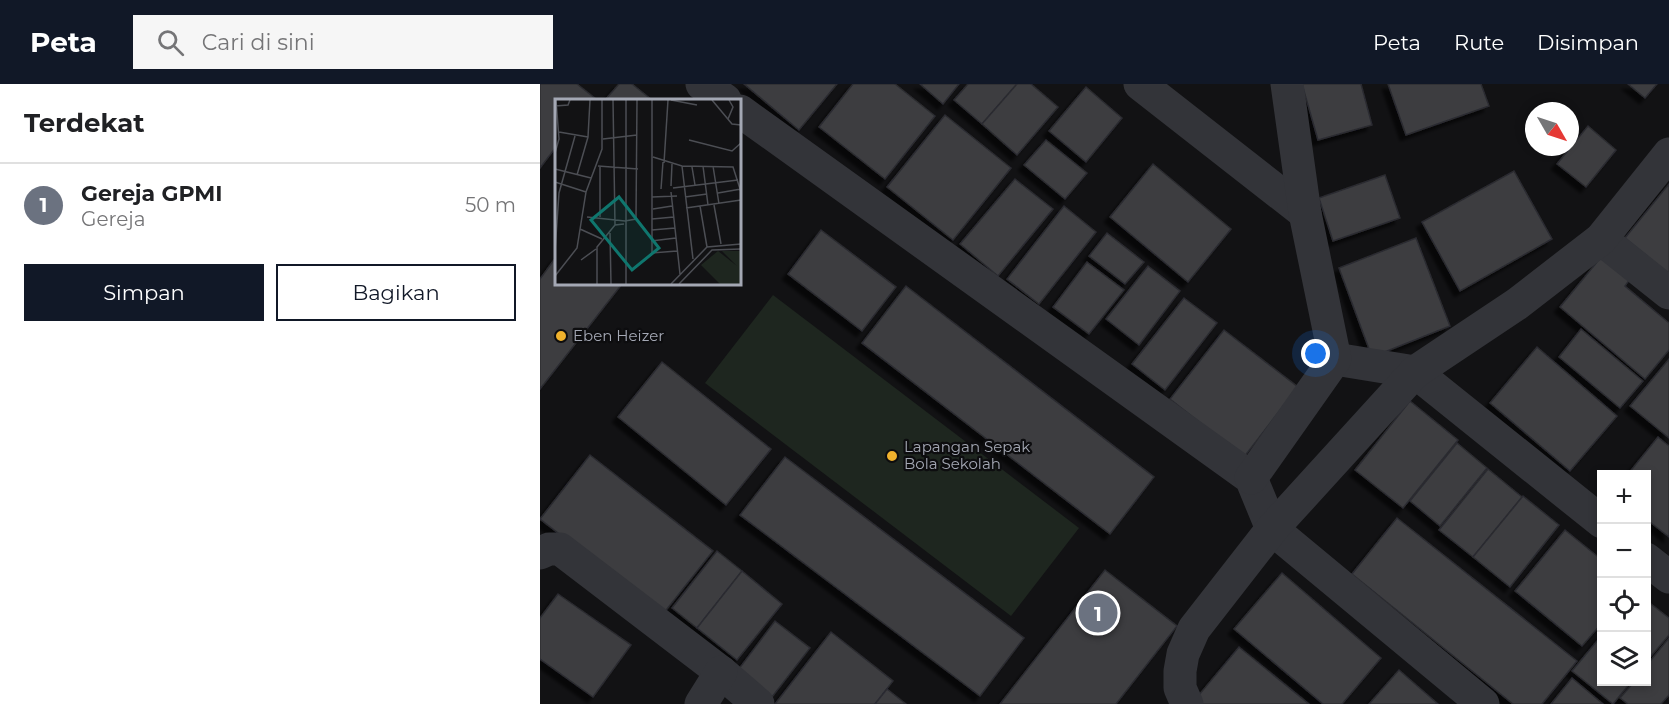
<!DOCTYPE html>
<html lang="id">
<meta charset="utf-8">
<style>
body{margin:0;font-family:Montserrat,sans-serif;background:#f6f6f6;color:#202124}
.controls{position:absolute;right:18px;bottom:18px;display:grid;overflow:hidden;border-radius:0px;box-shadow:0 3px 9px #0003}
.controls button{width:54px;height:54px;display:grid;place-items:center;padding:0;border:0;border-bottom:2px solid #e0e0e0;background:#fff;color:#202124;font:30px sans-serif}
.compass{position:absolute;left:985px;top:18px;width:54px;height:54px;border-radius:50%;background:#fff;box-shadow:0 3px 9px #0003;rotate:129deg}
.you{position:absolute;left:776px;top:270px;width:21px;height:21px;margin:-15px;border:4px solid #fff;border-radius:50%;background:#1a73e8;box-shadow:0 0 0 9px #1a73e833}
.badge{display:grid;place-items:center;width:39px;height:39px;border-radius:50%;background:#111827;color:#fff;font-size:20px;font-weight:700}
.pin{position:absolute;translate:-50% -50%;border:3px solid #fff;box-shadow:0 2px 6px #0006}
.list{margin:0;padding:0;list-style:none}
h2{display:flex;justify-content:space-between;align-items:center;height:78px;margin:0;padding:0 24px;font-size:26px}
h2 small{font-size:20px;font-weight:400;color:#757577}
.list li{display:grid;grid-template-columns:39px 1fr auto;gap:18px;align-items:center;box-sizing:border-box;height:84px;padding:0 24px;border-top:2px solid #e0e0e0}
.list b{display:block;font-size:22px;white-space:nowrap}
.list p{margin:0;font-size:20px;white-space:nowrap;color:#757577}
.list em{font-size:20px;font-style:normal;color:#757577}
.actions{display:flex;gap:12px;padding:18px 24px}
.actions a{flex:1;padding:14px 0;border:2px solid #111827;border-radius:0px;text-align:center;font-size:21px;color:#111827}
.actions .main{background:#111827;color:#fff}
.icon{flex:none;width:33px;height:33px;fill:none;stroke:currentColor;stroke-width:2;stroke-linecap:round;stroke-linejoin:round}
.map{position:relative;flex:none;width:1129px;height:620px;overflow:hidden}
header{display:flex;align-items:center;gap:36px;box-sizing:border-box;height:84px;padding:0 30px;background:#111827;color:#fff}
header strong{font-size:28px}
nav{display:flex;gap:33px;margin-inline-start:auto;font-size:21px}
.search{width:420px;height:54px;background:#f6f6f6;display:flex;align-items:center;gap:15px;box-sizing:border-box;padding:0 21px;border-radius:0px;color:#757577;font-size:22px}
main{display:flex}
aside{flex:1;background:#fff}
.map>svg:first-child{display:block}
.green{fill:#1e261f}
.building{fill:#3c3d41;stroke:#2c2c30;stroke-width:1.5;filter:url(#shadow)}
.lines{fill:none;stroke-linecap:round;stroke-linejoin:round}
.minor{stroke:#333439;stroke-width:33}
.poi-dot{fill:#f0b22d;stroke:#0d0d0f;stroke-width:2}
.labels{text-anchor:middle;stroke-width:4.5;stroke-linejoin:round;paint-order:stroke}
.poi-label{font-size:15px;fill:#a4a8b4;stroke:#0d0d0f;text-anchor:start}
.inset-road{fill:none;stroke:#4c4e54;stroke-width:1.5}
.view{fill:#0f766e;fill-opacity:0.15;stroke:#0f766e;stroke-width:3}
.inset-edge{fill:none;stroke:#a4a8b4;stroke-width:3}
</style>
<header>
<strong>Peta</strong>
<div class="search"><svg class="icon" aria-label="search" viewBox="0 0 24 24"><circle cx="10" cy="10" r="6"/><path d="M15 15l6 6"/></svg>Cari di sini</div>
<nav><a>Peta</a><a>Rute</a><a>Disimpan</a></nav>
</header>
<main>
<aside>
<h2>Terdekat<small></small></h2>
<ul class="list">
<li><span class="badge" style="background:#6b7280">1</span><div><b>Gereja GPMI</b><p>Gereja</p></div><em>50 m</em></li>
</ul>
<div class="actions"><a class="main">Simpan</a><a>Bagikan</a></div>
</aside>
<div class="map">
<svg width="1129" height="620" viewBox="0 0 1129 620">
<defs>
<filter id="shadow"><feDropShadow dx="-5.5" dy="5.5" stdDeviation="1.5" flood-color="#0009"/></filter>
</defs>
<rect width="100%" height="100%" fill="#121214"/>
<!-- green -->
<path class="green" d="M 233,211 L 539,444 L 471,532 L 165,299 Z"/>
<!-- building -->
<g class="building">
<path d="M 0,0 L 37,0 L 56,15 L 16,16 L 16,63 L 0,84 Z"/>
<path d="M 79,0 L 92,0 L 112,16 L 65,16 Z"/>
<path d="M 204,0 L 297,0 L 259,46 Z"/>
<path d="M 313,0 L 355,0 L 395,32 L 345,95 L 279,43 Z"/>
<path d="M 380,0 L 419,0 L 403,20 Z"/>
<path d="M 428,0 L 477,0 L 442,40 L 414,16 Z"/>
<path d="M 477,0 L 491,0 L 518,23 L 477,71 L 442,40 Z"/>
<path d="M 762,0 L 821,0 L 832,41 L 778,56 Z"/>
<path d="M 848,0 L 941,0 L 949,22 L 866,51 Z"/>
<path d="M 1088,0 L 1117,0 L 1105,14 Z"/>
<path d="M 546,3 L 582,34 L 546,78 L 509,47 Z"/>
<path d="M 405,31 L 471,84 L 413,156 L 347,103 Z"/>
<path d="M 1048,42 L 1076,66 L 1046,103 L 1017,80 Z"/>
<path d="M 506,56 L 547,89 L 525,115 L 484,81 Z"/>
<path d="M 613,80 L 691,145 L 648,198 L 570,133 Z"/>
<path d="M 974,87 L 1012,155 L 920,207 L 882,138 Z"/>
<path d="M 845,91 L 860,134 L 793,157 L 779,114 Z"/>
<path d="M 475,95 L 513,125 L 458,192 L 420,160 Z"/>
<path d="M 1129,100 L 1129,190 L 1085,154 Z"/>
<path d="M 524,122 L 556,148 L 499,220 L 467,195 Z"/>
<path d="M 281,146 L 356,203 L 322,247 L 248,190 Z"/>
<path d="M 567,149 L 604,178 L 585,200 L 549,172 Z"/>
<path d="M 876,154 L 910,242 L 832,273 L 799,184 Z"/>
<path d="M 1062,172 L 1090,195 L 1085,202 L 1129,239 L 1129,266 L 1105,295 L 1020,223 Z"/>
<path d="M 16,173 L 16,200 L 82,200 L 0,305 L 0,195 Z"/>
<path d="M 547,178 L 584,206 L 549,250 L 513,223 Z"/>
<path d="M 608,182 L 640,207 L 599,261 L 566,235 Z"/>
<path d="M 366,202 L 614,393 L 570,450 L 322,259 Z"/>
<path d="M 644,214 L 677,239 L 625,306 L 592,280 Z"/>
<path d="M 1041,245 L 1103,297 L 1080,324 L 1019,273 Z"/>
<path d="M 684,246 L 758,303 L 704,373 L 630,315 Z"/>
<path d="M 997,263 L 1077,332 L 1030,387 L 950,319 Z"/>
<path d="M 1129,275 L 1129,354 L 1090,322 Z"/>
<path d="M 122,278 L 231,365 L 186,421 L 78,333 Z"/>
<path d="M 870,317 L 918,356 L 863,424 L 815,386 Z"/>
<path d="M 1118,353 L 1129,362 L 1129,453 L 1106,435 L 1106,390 L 1088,390 Z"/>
<path d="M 917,359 L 947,384 L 900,442 L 870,417 Z"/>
<path d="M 50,371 L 173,467 L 123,530 L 0,435 Z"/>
<path d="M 245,373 L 484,554 L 440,612 L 200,431 Z"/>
<path d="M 948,385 L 982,413 L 933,473 L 899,446 Z"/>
<path d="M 983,412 L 1019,441 L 970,503 L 933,473 Z"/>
<path d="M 857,434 L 1037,577 L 1002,620 L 973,620 L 812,490 Z"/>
<path d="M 1025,446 L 1062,476 L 1062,539 L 1042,562 L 975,507 Z"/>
<path d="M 177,467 L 202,487 L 157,544 L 132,524 Z"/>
<path d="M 565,486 L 637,542 L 576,620 L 460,620 Z"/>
<path d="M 202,487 L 242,520 L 197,576 L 157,544 Z"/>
<path d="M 742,489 L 841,574 L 802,620 L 783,620 L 694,545 Z"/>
<path d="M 18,510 L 91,561 L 53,613 L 0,575 L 0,534 Z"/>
<path d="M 1106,516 L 1129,534 L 1129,551 L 1106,578 Z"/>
<path d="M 235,537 L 270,564 L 232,613 L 198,586 Z"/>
<path d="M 291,548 L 353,597 L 335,620 L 235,620 Z"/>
<path d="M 1062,551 L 1062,598 L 1091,598 L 1073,620 L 1032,587 Z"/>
<path d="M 1129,554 L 1129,611 L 1121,620 L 1088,620 L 1080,614 L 1094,598 L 1106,598 L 1106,582 Z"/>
<path d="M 699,563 L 769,620 L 656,620 L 653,618 Z"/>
<path d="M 859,586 L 898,620 L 829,620 Z"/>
<path d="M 1032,594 L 1063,620 L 1011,620 Z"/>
<path d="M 347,605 L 366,620 L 335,620 Z"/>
</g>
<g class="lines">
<!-- minor -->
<g class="minor">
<path d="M 162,0 L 185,16"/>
<path d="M 600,0 L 765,129"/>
<path d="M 200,27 L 711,394 L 732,445 L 943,620"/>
<path d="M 1061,155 L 1129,209"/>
<path d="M 795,275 L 875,288 L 1062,438"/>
<path d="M 711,394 L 795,275 L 765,129 L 747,0"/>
<path d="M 0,469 L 9,465 L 20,465 L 181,588 L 218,620"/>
<path d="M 1106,475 L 1129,493"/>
<path d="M 161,620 L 181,588"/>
<path d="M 647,620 L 640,604 L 640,587 L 643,570 L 654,545 L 732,445 L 875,288 L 977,220 L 1061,155 L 1129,70"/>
</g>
</g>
<!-- markers -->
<g class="poi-dot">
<circle cx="21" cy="252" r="6"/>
<circle cx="352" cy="372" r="6"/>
</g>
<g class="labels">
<!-- poi labels -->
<g class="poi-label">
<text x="33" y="257">Eben Heizer</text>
<text x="364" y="368">Lapangan Sepak<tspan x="364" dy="17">Bola Sekolah</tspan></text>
</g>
</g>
<!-- overview -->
<g transform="translate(15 15)">
<rect width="186" height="186" fill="#121214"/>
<path d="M 163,152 L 182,167 L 167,152 L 186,152 L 186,185 L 165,185 L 146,166 Z" fill="#1e261f"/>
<path class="inset-road" d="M 58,1 L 60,126M 97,1 L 97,154 L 122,152M 116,1 L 142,6M 157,1 L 177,25 L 186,26M 0,7 L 13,6 L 15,1M 173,20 L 178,8 L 174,1M 4,33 L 33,38M 48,40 L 82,36M 134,41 L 177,52 L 186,44M 0,54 L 4,40 L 1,1M 98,58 L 127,67 L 178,68 L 186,93M 109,64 L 113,1M 43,67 L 83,70M 127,67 L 138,160M 148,67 L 153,106M 158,67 L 164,105M 45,68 L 45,118M 137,68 L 140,86M 0,70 L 36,79M 22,76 L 33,38 L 35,1M 0,83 L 31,93M 116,87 L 117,65M 118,89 L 183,81M 106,90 L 108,63M 116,93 L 125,175M 163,94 L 186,90M 97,98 L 122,97M 130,98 L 152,95M 159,106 L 166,145M 145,107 L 152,148M 131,109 L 186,101M 98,110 L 117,107M 32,118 L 70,122 L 81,120 L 82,1M 97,120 L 119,118M 25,130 L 47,140M 97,131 L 120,129M 55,134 L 56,185M 96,142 L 121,139M 0,152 L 4,94 L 20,37M 26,161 L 41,150M 0,177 L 22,149 L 31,93 L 47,50 L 47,1M 42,185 L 42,148 L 60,126 L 69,125M 71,185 L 71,1M 116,185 L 152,148 L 186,145M 124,185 L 157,151 L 186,150"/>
<path class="view" d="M 64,98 L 104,149 L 77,171 L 36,121 Z"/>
<rect width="186" height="186" class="inset-edge"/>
</g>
</svg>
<div class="controls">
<button>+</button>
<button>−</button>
<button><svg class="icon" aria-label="locate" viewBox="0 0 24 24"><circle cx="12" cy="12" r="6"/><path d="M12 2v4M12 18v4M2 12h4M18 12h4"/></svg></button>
<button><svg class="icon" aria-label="layers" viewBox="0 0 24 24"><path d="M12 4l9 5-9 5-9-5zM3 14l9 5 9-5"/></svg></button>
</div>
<svg class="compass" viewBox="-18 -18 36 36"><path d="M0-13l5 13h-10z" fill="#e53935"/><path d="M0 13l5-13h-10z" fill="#757577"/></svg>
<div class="you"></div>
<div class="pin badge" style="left:558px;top:529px;background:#6b7280">1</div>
</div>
</main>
